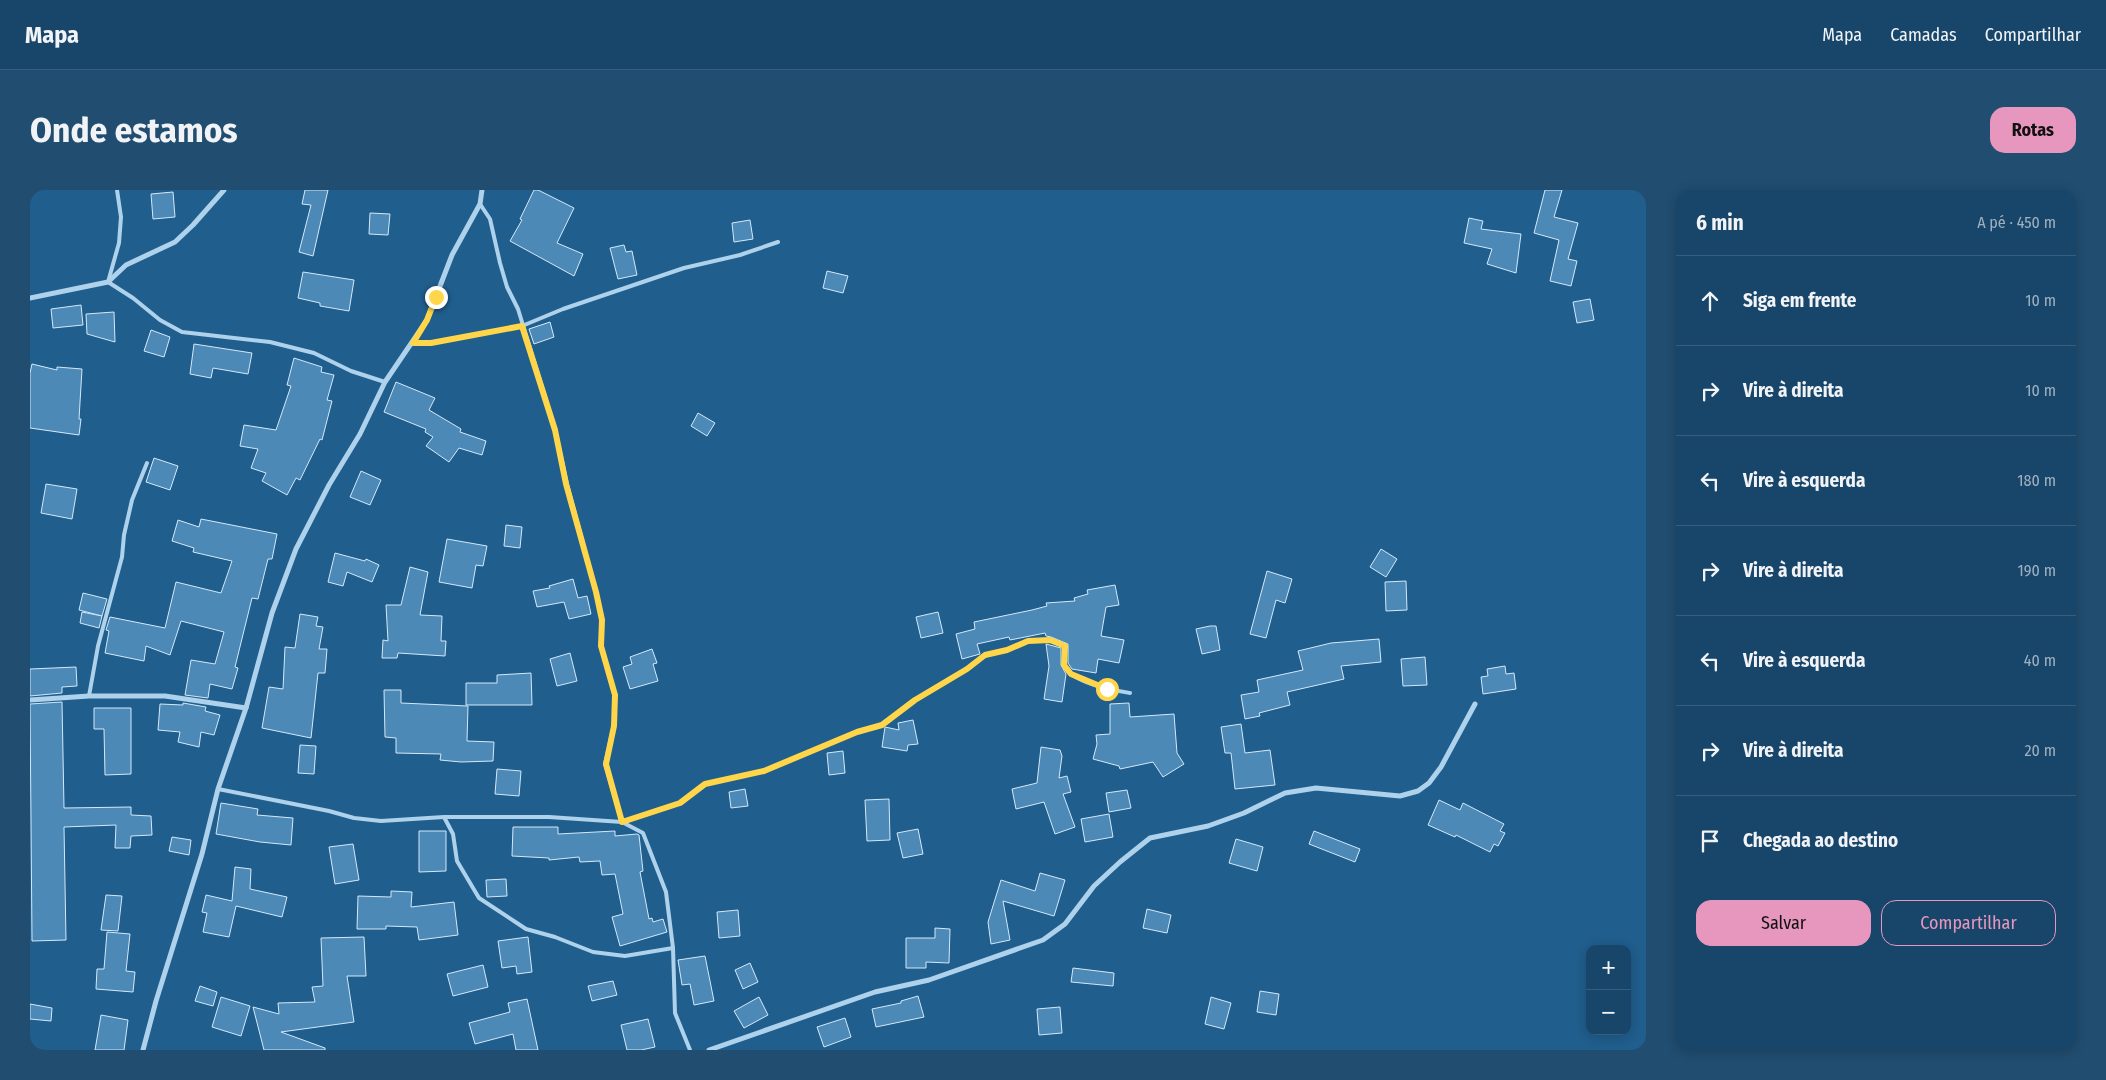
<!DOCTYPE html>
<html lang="pt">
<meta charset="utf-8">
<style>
body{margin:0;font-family:"Fira Sans Condensed",sans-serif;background:#214d70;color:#f1f3f6}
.controls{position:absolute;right:15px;bottom:15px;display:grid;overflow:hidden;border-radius:10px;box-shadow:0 2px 12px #0003}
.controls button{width:45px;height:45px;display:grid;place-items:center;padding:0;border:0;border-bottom:1px solid #365e7e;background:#18466a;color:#f1f3f6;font:25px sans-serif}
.stop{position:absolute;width:15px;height:15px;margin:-11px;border:4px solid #ffd54a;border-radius:50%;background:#fff}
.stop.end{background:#ffd54a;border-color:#fff;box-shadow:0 1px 5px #0008}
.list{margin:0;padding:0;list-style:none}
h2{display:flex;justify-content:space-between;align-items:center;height:65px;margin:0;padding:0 20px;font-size:21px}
h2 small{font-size:16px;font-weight:400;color:#9fb1c1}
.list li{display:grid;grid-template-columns:32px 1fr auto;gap:15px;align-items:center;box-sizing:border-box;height:90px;padding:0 20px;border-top:1px solid #365e7e}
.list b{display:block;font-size:19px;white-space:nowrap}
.list em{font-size:16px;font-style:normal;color:#9fb1c1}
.actions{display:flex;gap:10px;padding:15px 20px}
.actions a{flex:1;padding:11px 0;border:1px solid #e797bd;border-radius:15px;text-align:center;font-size:18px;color:#e797bd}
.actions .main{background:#e797bd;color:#111}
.icon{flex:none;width:28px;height:28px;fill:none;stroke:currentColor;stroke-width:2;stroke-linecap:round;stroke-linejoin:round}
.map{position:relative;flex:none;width:1616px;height:860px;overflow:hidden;border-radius:15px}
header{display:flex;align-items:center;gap:30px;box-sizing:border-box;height:70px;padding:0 25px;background:#18466a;border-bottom:1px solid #365e7e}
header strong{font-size:24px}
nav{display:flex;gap:28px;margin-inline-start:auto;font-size:18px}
.intro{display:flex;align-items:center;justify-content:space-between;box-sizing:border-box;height:120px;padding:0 30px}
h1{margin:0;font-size:35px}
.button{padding:12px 22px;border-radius:15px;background:#e797bd;color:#111;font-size:18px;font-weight:700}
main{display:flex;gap:30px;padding:0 30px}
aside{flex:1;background:#18466a;border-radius:15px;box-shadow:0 2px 12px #0003}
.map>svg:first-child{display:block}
.building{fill:#4d89b7;stroke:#d3e9f9}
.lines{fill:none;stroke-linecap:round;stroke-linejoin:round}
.service{stroke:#aed2ec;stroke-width:4}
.minor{stroke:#aed2ec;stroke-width:5}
.route{stroke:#ffd54a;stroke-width:6}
</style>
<header>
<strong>Mapa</strong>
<nav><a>Mapa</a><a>Camadas</a><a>Compartilhar</a></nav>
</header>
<div class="intro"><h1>Onde estamos</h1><a class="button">Rotas</a></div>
<main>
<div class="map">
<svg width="1616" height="860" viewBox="0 0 1616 860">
<rect width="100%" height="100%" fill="#205e8d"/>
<!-- building -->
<g class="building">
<path d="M 275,0 L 298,0 L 283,66 L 269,62 L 281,15 L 272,14 Z"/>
<path d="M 504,0 L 508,0 L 544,18 L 527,53 L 553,64 L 544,86 L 480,51 L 492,30 L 490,29 Z"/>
<path d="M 1515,0 L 1532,0 L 1524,27 L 1548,33 L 1538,69 L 1547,71 L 1541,96 L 1520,91 L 1529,50 L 1504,43 Z"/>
<path d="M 143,2 L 145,27 L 123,29 L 121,4 Z"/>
<path d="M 340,23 L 360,24 L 358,45 L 339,44 Z"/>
<path d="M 1439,28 L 1453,31 L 1451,39 L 1491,44 L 1486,83 L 1457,74 L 1462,59 L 1434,53 Z"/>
<path d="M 720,30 L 723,49 L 704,52 L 702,33 Z"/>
<path d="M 594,55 L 596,62 L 602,61 L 607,85 L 588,89 L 580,58 Z"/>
<path d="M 797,81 L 818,86 L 813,103 L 793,98 Z"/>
<path d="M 273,82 L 324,90 L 319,121 L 290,116 L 290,113 L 268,108 Z"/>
<path d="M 1560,109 L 1564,130 L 1547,133 L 1543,112 Z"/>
<path d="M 51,115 L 53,135 L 23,138 L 21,119 Z"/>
<path d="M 84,122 L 85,152 L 57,144 L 56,124 Z"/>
<path d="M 520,132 L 524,147 L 504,154 L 499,139 Z"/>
<path d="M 121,140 L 140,147 L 134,167 L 114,161 Z"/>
<path d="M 164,154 L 222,163 L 218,184 L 183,178 L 181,188 L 160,184 Z"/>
<path d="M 264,168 L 292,177 L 291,182 L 304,185 L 297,210 L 302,211 L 292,250 L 290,249 L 270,290 L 266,288 L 257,305 L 232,291 L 236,283 L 221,278 L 228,259 L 210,256 L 214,235 L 246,240 L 261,196 L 257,195 Z"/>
<path d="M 2,174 L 27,180 L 27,177 L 52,179 L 49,229 L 51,229 L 49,245 L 0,238 L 0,183 Z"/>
<path d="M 366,192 L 405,208 L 399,220 L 431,239 L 430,242 L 456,251 L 452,265 L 429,258 L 419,272 L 396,256 L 403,247 L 395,242 L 396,239 L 354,222 Z"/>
<path d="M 668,223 L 685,233 L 677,246 L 661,236 Z"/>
<path d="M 124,268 L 148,276 L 140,300 L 116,292 Z"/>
<path d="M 331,281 L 351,290 L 340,315 L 320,307 Z"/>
<path d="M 16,294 L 47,299 L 42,329 L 11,323 Z"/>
<path d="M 171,329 L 247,344 L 242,369 L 238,369 L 228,409 L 222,408 L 205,477 L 208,478 L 202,499 L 180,494 L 178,508 L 155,505 L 161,470 L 185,474 L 194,442 L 151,431 L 140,465 L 116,456 L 114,471 L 75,463 L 79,441 L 76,440 L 80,427 L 135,438 L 146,392 L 191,403 L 202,371 L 163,362 L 164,358 L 142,351 L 148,330 L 169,337 Z"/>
<path d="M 476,335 L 492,337 L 490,358 L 474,356 Z"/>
<path d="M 417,349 L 457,356 L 453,376 L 446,375 L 442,398 L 409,392 Z"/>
<path d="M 1351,359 L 1367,369 L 1356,387 L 1340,377 Z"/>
<path d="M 305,363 L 335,371 L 336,369 L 349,375 L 342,392 L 317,382 L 313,396 L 298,392 Z"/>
<path d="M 380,377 L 398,382 L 390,425 L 412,426 L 411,451 L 416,451 L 415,466 L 368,463 L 367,468 L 352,468 L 353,450 L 358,451 L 356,415 L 371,415 Z"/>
<path d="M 1237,381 L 1262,389 L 1255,413 L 1246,410 L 1236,448 L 1220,444 Z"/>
<path d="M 543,389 L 548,408 L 557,406 L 561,424 L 539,429 L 534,412 L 507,417 L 503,401 L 520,398 L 519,396 Z"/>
<path d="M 1376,391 L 1377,420 L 1356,421 L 1355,392 Z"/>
<path d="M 1085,395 L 1089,415 L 1076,417 L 1071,446 L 1094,450 L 1089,473 L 1068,469 L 1066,483 L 1042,479 L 1038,473 L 1038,454 L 1021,447 L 1016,446 L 1015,443 L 980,450 L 979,447 L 947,454 L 950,464 L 932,469 L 926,444 L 945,439 L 944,432 L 1002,420 L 1017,416 L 1016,413 L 1045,411 L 1044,408 L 1058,404 L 1057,400 Z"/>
<path d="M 53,403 L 77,409 L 72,426 L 49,420 Z"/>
<path d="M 52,422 L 72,426 L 69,438 L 50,433 Z"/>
<path d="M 908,422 L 913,443 L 891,448 L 886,427 Z"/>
<path d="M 270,424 L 288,427 L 286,436 L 293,437 L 289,459 L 297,459 L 295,483 L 288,483 L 281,548 L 232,538 L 239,497 L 253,499 L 255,457 L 265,458 Z"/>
<path d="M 1180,436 L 1186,436 L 1190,460 L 1172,464 L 1166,439 Z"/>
<path d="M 1349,449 L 1351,472 L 1311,476 L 1314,489 L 1257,502 L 1260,515 L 1229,523 L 1230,526 L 1215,529 L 1211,505 L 1229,502 L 1227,490 L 1273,480 L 1268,461 L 1301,453 Z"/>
<path d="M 1016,454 L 1031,458 L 1031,475 L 1036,484 L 1032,512 L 1014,509 L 1019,476 Z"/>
<path d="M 622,459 L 627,473 L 623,474 L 628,491 L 600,499 L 593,477 L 602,474 L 600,467 Z"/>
<path d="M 540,463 L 547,491 L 527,496 L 520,469 Z"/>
<path d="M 1395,467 L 1397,495 L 1373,496 L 1371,469 Z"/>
<path d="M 1475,476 L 1476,484 L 1484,483 L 1486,499 L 1453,504 L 1451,487 L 1458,486 L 1457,479 Z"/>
<path d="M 46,477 L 47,496 L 32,497 L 32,503 L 0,506 L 0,479 Z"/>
<path d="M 501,483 L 502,515 L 436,515 L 436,493 L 467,493 L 467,485 Z"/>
<path d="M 354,500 L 371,500 L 371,513 L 438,516 L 437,551 L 464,552 L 463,571 L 431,572 L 410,570 L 411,564 L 366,563 L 366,548 L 355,547 Z"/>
<path d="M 32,512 L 34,618 L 101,617 L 101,625 L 121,626 L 122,645 L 101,646 L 100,658 L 85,658 L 86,635 L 34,637 L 36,750 L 2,751 L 0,514 Z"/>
<path d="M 153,513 L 176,517 L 175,521 L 190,525 L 184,545 L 171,542 L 169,557 L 148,552 L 150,542 L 128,540 L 130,514 L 153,515 Z"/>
<path d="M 1099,513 L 1100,527 L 1144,524 L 1147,563 L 1154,574 L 1133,587 L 1123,572 L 1090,579 L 1089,576 L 1063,569 L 1067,554 L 1066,545 L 1080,544 L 1080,514 Z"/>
<path d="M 64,518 L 101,518 L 101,584 L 75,585 L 74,539 L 64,539 Z"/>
<path d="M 883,530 L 888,554 L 878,555 L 877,561 L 852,557 L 855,537 L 869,540 L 868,533 Z"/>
<path d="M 1211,534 L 1215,563 L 1240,560 L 1245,595 L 1205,599 L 1201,563 L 1195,563 L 1191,537 Z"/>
<path d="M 270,555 L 286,556 L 284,584 L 268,583 Z"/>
<path d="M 1011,557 L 1030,560 L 1032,566 L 1029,588 L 1037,586 L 1041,602 L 1033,604 L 1045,637 L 1025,644 L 1014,612 L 986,619 L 982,599 L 1007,593 Z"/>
<path d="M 813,561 L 815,583 L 799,585 L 797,563 Z"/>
<path d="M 467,579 L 491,581 L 489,606 L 465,604 Z"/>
<path d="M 715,599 L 718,616 L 701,618 L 699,602 Z"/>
<path d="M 1097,600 L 1101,618 L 1079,622 L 1076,603 Z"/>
<path d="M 859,609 L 860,650 L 837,651 L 835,610 Z"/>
<path d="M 1409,610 L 1430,620 L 1433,613 L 1474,634 L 1470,641 L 1475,643 L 1468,656 L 1464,654 L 1460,662 L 1426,645 L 1425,647 L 1398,635 Z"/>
<path d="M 191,613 L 228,619 L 227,625 L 263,628 L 261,655 L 230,652 L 186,644 Z"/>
<path d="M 1079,624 L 1083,647 L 1055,652 L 1051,629 Z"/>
<path d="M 483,637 L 528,637 L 528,644 L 585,641 L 585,646 L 607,644 L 609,645 L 613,681 L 610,682 L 619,729 L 622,728 L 623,732 L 633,729 L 637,742 L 590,756 L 582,727 L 593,724 L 585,684 L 572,685 L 570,671 L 550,672 L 549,667 L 519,670 L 519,668 L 482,666 Z"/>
<path d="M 888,639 L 893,664 L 873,668 L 867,643 Z"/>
<path d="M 389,641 L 416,641 L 416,681 L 389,682 Z"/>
<path d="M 1284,641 L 1330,659 L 1325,672 L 1279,654 Z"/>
<path d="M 142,647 L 161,650 L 159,665 L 139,661 Z"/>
<path d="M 1206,649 L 1233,657 L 1227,681 L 1199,673 Z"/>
<path d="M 323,654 L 329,690 L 305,694 L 299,657 Z"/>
<path d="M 205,677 L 221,679 L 220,699 L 257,707 L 252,727 L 206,716 L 199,747 L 173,742 L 177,723 L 172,722 L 176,705 L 202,711 Z"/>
<path d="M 1010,683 L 1035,690 L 1024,726 L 973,711 L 980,750 L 961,754 L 958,732 L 971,690 L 1005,701 Z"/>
<path d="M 476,689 L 477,706 L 457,707 L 456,690 Z"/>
<path d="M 361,701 L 382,702 L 381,717 L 424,712 L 428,745 L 389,750 L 387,737 L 356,736 L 356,739 L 327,739 L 328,706 L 361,707 Z"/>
<path d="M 76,705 L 92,706 L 88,741 L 71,740 Z"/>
<path d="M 1117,719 L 1141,725 L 1137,743 L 1113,738 Z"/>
<path d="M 708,720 L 710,746 L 689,748 L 687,722 Z"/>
<path d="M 905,738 L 920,739 L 919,773 L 896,772 L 896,778 L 876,778 L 876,748 L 905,748 Z"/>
<path d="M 77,742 L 100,744 L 96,781 L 105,782 L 103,802 L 66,799 L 67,779 L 74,779 Z"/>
<path d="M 334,747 L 336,786 L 317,786 L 324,832 L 251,842 L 295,858 L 295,860 L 234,860 L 223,817 L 249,824 L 248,813 L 285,812 L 282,797 L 293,796 L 291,748 Z"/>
<path d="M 498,747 L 502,782 L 487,784 L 486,776 L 472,778 L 468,751 Z"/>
<path d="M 675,766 L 684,811 L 664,815 L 660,794 L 652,795 L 648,770 Z"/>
<path d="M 720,773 L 728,792 L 713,799 L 705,780 Z"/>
<path d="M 453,775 L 458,797 L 423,806 L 417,784 Z"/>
<path d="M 1043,778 L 1084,783 L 1083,796 L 1041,792 Z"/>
<path d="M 583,791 L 587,805 L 562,811 L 558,796 Z"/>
<path d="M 170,796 L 187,802 L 183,816 L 165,811 Z"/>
<path d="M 1230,801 L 1249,804 L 1246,825 L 1227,822 Z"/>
<path d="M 888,806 L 894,827 L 846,837 L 842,819 L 871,813 L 871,811 Z"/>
<path d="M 191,807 L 220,816 L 211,846 L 182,837 Z"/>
<path d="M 729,807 L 738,825 L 714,838 L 704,821 Z"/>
<path d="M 1181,807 L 1201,813 L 1194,839 L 1175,834 Z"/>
<path d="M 497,809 L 508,860 L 486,860 L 483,844 L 445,854 L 439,833 L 480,822 L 478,813 Z"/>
<path d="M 0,814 L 22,818 L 21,831 L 0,829 Z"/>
<path d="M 1030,817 L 1032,843 L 1009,845 L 1007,819 Z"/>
<path d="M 71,825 L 98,830 L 94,860 L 65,860 Z"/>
<path d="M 815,828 L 821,847 L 794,857 L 787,837 Z"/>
<path d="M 618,829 L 625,857 L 611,860 L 597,860 L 591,835 Z"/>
</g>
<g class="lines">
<!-- service -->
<g class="service">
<path d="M 87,0 L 91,27 L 89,53 L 78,92 L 103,108 L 130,130 L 152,142 L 240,152 L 284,163 L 321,181 L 355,192"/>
<path d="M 450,14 L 460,29 L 470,73 L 477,97 L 488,119 L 525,239 L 537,294 L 566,402 L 572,430 L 571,456 L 585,505 L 584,535 L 575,574 L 592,632 L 613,643 L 636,702 L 643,758 L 645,823 L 660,860"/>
<path d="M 383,153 L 401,153 L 492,136 L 533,119 L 654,78 L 710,65 L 748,52"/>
<path d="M 59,506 L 68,456 L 92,367 L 94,345 L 102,310 L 117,273"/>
<path d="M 188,599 L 299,621 L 324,628 L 351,631 L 414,627 L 519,627 L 592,632 L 650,613 L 675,594 L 734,581 L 827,542 L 851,535 L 885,510 L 937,479 L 955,465 L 977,460 L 997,451 L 1020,450 L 1035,456 C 1035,462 1033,471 1035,476 C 1042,493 1083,500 1100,503"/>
<path d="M 414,627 L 423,644 L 427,671 L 449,708 L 496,739 L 525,747 L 563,762 L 595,766 L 643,758"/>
</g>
<!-- minor -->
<g class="minor">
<path d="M 0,108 L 78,92 L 96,75 L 145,52 L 163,35 L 194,0"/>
<path d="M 0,510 L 59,506 L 135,506 L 216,518"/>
<path d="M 113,860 L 126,811 L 172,664 L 188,599 L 216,518 L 242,423 L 266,359 L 299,295 L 330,244 L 355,192 L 397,130 L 422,65 L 450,14 L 452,0"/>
<path d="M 679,860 L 845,802 L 899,790 L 1013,750 L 1035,734 L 1064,696 L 1090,672 L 1120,648 L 1178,636 L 1214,623 L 1255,603 L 1286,598 L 1370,606 L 1388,601 L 1399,593 L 1411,577 L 1445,514"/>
</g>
</g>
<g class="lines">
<!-- route -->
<path class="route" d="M 406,107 L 397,130 L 383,153 L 401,153 L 492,136 L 525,240 L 536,294 L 566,402 L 572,430 L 571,456 L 585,505 L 584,536 L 576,574 L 592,632 L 650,613 L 675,594 L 734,581 L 827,542 L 852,535 L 885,510 L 937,479 L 955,465 L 977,460 L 998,451 L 1020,450 L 1035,456 L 1034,475 L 1041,484 L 1077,499"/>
</g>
</svg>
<div class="controls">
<button>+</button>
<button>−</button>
</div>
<div class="stop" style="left:1077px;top:499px"></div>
<div class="stop end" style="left:406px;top:107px"></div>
</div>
<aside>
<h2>6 min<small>A pé · 450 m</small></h2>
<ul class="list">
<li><svg class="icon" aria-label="ahead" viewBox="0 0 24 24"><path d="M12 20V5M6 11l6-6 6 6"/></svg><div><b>Siga em frente</b></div><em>10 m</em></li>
<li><svg class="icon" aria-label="right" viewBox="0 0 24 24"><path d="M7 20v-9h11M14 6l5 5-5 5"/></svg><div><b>Vire à direita</b></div><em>10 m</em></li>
<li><svg class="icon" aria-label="left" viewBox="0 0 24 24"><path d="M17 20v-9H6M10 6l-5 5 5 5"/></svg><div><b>Vire à esquerda</b></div><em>180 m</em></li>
<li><svg class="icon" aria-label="right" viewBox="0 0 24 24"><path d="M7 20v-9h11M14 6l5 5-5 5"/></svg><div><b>Vire à direita</b></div><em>190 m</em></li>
<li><svg class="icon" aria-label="left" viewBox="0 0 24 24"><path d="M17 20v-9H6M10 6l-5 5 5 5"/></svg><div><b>Vire à esquerda</b></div><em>40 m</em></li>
<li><svg class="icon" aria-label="right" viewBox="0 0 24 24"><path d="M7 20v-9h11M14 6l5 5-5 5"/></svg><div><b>Vire à direita</b></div><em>20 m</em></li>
<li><svg class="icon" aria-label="arrive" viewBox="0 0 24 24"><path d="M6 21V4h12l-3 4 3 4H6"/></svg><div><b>Chegada ao destino</b></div></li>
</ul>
<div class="actions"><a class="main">Salvar</a><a>Compartilhar</a></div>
</aside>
</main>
